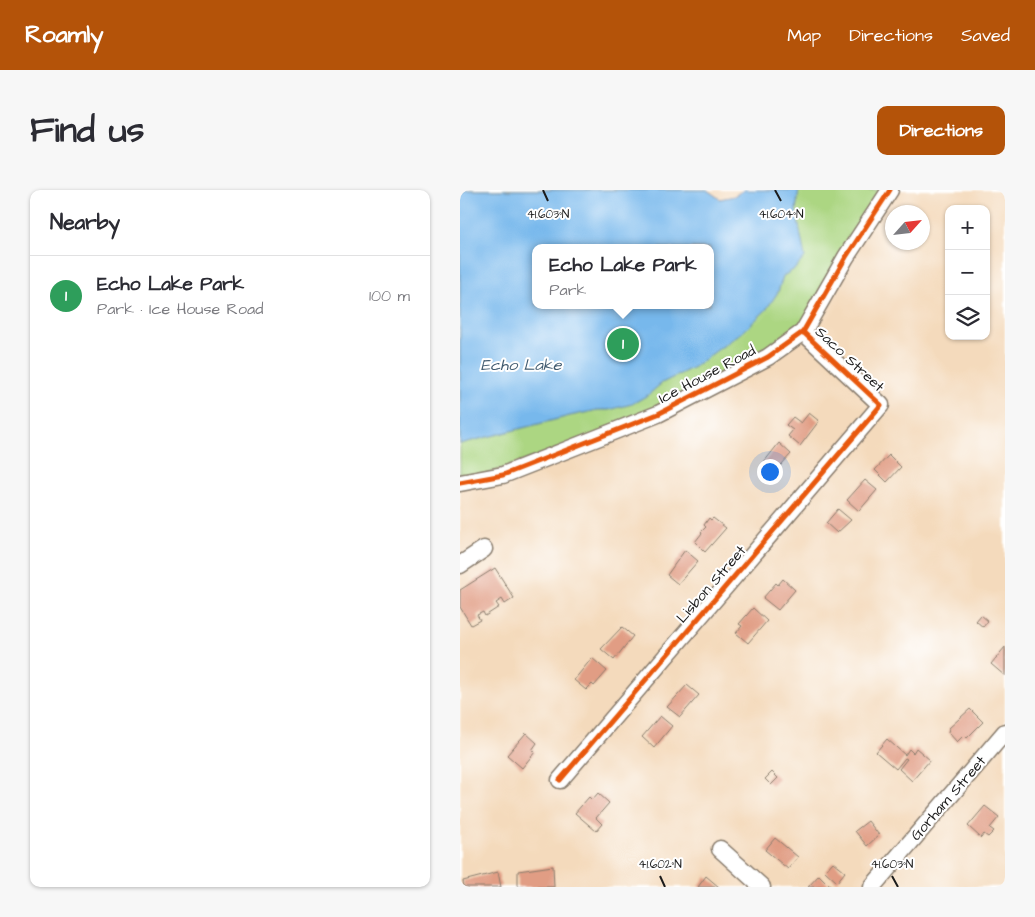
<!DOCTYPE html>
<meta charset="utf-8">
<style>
body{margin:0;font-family:"Architects Daughter",sans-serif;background:#f7f7f7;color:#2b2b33}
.controls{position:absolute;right:15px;top:15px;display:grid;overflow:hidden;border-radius:10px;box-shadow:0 1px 4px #0004}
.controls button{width:45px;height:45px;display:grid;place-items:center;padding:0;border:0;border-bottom:1px solid #e1e1e2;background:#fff;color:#2b2b33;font:25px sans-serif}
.compass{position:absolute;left:425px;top:15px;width:45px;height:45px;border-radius:50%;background:#fff;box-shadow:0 1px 4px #0004;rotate:63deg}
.you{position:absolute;left:309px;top:281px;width:18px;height:18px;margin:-12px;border:4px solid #fff;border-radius:50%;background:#1a73e8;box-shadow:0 0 0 8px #1a73e833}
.badge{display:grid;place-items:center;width:32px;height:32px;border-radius:50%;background:#b45309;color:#fff;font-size:16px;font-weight:700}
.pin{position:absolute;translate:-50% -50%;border:2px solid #fff;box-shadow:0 1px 5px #0006}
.popup{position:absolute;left:72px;top:54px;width:182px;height:65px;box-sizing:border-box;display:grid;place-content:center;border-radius:10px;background:#fff;filter:drop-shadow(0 1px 4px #0005);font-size:16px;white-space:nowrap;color:#7c7c81}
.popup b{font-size:19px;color:#2b2b33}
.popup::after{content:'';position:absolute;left:50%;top:100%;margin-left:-10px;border:10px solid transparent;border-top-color:#fff}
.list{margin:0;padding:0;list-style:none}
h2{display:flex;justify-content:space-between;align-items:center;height:65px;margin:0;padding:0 20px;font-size:21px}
h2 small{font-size:16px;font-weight:400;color:#7c7c81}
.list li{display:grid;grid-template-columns:32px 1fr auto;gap:15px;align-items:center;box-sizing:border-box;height:80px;padding:0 20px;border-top:1px solid #e1e1e2}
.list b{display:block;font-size:19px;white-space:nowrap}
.list p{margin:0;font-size:16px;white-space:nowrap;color:#7c7c81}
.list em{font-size:16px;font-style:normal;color:#7c7c81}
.icon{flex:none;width:28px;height:28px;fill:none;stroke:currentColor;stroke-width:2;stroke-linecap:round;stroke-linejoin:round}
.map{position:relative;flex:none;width:545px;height:697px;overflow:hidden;border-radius:10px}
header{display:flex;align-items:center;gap:30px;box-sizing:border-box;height:70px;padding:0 25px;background:#b45309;color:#fff}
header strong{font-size:24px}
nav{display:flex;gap:28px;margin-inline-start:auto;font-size:18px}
.intro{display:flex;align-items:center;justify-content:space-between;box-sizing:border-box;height:120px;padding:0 30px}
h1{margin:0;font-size:35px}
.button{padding:12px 22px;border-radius:10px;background:#b45309;color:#fff;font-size:18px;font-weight:700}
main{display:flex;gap:30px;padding:0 30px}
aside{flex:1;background:#fff;border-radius:10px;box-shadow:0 1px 4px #0004}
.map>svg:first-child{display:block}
.green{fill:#acd682;stroke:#64794f;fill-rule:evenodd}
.water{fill:#77b8ec;stroke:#4a6a84;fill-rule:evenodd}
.building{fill:#e19d84}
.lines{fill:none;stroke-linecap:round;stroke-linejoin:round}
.minor-casing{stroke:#887b6c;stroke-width:19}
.minor{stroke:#fff;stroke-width:16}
.cycleway-casing{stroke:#fff;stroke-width:8}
.cycleway{stroke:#e8590c;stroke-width:5}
.ticks{fill:none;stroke:#1c1c1c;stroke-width:2}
.labels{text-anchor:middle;stroke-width:4;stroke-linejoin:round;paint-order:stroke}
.street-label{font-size:15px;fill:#1c1c1c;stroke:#fff}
.water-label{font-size:16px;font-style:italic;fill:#405a6f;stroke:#fff}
.ticks-label{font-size:12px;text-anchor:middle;fill:#1c1c1c;stroke:#fff;stroke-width:4;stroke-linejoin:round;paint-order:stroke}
</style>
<header>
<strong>Roamly</strong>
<nav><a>Map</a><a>Directions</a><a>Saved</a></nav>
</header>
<div class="intro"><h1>Find us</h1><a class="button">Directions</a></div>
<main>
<aside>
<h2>Nearby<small></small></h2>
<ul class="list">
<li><span class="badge" style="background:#2e9e5b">1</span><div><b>Echo Lake Park</b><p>Park · Ice House Road</p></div><em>100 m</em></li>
</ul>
</aside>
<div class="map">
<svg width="545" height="697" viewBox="0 0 545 697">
<rect width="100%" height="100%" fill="#fff"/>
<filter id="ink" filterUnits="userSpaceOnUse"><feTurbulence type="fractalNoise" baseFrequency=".02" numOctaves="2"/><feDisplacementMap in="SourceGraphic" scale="10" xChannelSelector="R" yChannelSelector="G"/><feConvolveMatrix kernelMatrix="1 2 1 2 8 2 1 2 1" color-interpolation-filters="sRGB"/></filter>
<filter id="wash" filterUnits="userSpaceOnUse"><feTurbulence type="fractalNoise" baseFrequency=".0096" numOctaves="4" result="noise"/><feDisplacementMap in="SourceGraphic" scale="20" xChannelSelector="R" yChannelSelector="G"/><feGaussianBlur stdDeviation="1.12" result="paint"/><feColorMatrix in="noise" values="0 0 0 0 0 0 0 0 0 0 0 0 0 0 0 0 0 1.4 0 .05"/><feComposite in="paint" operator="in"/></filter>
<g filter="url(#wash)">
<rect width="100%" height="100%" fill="#f4dabc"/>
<!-- green -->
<path class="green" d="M 5,0 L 247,0 L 260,9 L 320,0 L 430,0 L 343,142 L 198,224 L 0,293 L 0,6 ZM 76,58 L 250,58 L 250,115 L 76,115 Z"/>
<!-- water -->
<path class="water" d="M 5,0 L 247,0 L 260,9 L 274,6 L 284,0 L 339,0 L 336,20 L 345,67 L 335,79 L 323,86 L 318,102 L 306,120 L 285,140 L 234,177 L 202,193 L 188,205 L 172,214 L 149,220 L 138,220 L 110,226 L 0,254 L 0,6 ZM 76,58 L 250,58 L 250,115 L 76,115 Z"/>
<g id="blocks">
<!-- building -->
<g class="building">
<path d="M 349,223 L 359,231 L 340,256 L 328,246 L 333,240 L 326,235 L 333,227 L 341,233 Z"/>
<path d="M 319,253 L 331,264 L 310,287 L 300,277 Z"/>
<path d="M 429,265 L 441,277 L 427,292 L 415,280 Z"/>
<path d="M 405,290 L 417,300 L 399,321 L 387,310 Z"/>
<path d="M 378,319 L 391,330 L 377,343 L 366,333 Z"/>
<path d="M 249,328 L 251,330 L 253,328 L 266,338 L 245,362 L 235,352 L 242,343 L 241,342 L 246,337 L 244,335 Z"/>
<path d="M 225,360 L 238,371 L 218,394 L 207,385 Z"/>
<path d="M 35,378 L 54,408 L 45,414 L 42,409 L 36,413 L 39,417 L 25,426 L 23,422 L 17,425 L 20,430 L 11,435 L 0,417 L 0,400 Z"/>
<path d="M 323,389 L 335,400 L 318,420 L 303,408 L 316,393 L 318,395 Z"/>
<path d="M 293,418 L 307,431 L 288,453 L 276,443 L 282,436 L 279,434 Z"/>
<path d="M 521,425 L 528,431 L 523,437 L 516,431 Z"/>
<path d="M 162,437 L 173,446 L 154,470 L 141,459 Z"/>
<path d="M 545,457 L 545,486 L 531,474 Z"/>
<path d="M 132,468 L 147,481 L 134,496 L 132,494 L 126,500 L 114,490 Z"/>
<path d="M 227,495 L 239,505 L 220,527 L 207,517 Z"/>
<path d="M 510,519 L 523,532 L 507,548 L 504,545 L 497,552 L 488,542 L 489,538 Z"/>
<path d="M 200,526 L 212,536 L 194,558 L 182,547 Z"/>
<path d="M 66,543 L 77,553 L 72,560 L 75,562 L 62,578 L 47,565 Z"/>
<path d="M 427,549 L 445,565 L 449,559 L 453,563 L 456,558 L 470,570 L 452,591 L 439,579 L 447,569 L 445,568 L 436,579 L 416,562 Z"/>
<path d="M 312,582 L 318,588 L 311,595 L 305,589 Z"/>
<path d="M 138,603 L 149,613 L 136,628 L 142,634 L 136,641 L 115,623 L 129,607 L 132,610 Z"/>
<path d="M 525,616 L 539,627 L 530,638 L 534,641 L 528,647 L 524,644 L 521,648 L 508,636 Z"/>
<path d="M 408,631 L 419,645 L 407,656 L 395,641 Z"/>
<path d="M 315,648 L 338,667 L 328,679 L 305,660 Z"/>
<path d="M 373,672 L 385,682 L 377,692 L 365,681 Z"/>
<path d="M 93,676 L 94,697 L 58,697 L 58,681 Z"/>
<path d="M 38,682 L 41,697 L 4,697 L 3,691 Z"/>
<path d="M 359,685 L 371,697 L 348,697 Z"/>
<path d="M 246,686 L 259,697 L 238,697 Z"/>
</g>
</g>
</g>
<g filter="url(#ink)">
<use href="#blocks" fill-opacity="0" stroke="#887b6c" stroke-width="1"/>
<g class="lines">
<!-- minor casing -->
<g class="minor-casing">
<g id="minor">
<path d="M 0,293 L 43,285 L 198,224 L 308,167 L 343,142 L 386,67 L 430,0"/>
<path d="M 0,375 L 24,359"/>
<path d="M 100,590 L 421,215 L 343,142"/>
<path d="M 260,659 L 302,697"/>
<path d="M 412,697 L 545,542"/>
</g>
</g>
<!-- minor -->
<use href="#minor" class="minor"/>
<!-- cycleway casing -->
<g class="cycleway-casing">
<g id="cycleway">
<path d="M 0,293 L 43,285 L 198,224 L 308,167 L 343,142 L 386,67 L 430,0"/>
<path d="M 100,590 L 421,215 L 343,142"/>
</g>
</g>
<!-- cycleway -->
<use href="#cycleway" class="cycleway"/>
</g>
</g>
<!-- ticks -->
<path class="ticks" d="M 83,0 L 88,11M 315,0 L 321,11M 200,686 L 205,697M 432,686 L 438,697"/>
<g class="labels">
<!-- street labels -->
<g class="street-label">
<text transform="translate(390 169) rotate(43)" y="5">Saco Street</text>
<text transform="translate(247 184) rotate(-28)" y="5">Ice House Road</text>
<text transform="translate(251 394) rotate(-49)" y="5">Lisbon Street</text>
<text transform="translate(488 608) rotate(-49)" y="5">Gorham Street</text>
</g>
<!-- water labels -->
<g class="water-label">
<text x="61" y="180">Echo Lake</text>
</g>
</g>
<g class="ticks-label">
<text x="88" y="28">41.603°N</text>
<text x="321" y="28">41.604°N</text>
<text x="200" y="678">41.602°N</text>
<text x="432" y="678">41.603°N</text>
</g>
</svg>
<div class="controls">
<button>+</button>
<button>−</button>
<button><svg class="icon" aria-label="layers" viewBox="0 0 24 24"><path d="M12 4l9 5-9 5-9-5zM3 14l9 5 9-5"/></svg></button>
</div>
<svg class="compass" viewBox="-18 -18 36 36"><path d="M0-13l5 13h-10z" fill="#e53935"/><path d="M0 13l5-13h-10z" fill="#7c7c81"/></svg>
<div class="you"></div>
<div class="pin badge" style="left:163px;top:154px;background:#2e9e5b">1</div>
<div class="popup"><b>Echo Lake Park</b>Park</div>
</div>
</main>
